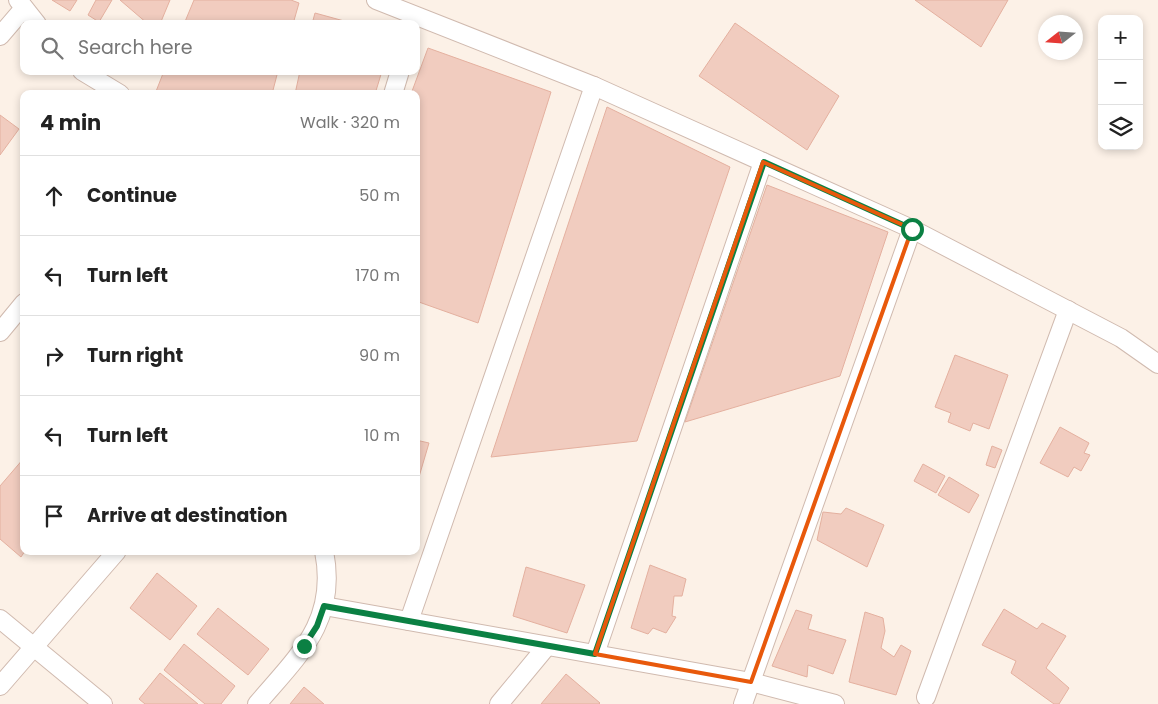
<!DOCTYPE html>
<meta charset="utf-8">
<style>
body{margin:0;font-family:Poppins,sans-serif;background:#f6f6f6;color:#222}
.controls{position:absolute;right:15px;top:15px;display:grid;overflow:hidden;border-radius:10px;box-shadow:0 2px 8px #0003}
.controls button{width:45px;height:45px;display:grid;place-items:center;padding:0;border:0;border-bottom:1px solid #e0e0e0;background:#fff;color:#222;font:25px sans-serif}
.compass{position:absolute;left:1038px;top:15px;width:45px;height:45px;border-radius:50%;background:#fff;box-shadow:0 2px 8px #0003;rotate:253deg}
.stop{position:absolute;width:15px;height:15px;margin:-11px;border:4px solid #0b8043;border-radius:50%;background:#fff}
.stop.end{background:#0b8043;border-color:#fff;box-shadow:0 1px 5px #0008}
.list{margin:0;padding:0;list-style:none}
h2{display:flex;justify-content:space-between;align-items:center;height:65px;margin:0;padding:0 20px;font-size:21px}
h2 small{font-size:16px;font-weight:400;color:#767676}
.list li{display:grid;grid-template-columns:32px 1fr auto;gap:15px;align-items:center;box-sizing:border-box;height:80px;padding:0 20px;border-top:1px solid #e0e0e0}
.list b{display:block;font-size:19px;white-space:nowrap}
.list em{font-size:16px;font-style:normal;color:#767676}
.icon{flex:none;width:28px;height:28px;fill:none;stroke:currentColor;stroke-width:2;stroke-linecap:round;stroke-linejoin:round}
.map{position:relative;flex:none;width:1158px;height:704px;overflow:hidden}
.search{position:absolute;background:#fff;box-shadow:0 2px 8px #0003;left:20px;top:20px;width:400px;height:55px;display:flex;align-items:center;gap:12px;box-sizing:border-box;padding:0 18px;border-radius:10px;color:#767676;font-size:19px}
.panel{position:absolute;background:#fff;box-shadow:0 2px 8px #0003;left:20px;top:90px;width:400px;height:465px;border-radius:10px}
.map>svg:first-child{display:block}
.building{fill:#f1ccbf;stroke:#e4b09f}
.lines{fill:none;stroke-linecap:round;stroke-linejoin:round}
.minor-casing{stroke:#d0baaf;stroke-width:20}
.minor{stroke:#fff;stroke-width:18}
.route{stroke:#0b8043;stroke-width:6}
.marked{fill:none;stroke:#e8590c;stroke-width:4;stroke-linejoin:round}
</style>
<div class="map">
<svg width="1158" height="704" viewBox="0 0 1158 704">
<rect width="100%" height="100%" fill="#fcf1e7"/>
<!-- building -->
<g class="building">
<path d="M 52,0 L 77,0 L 70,11 Z"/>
<path d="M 96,0 L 112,0 L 99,22 L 88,15 Z"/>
<path d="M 120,0 L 170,0 L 160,24 L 148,24 Z"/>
<path d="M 194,0 L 291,0 L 299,3 L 293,24 L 184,24 Z"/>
<path d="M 915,0 L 1008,0 L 981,47 Z"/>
<path d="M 315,13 L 355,24 L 312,24 Z"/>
<path d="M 735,23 L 839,96 L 807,150 L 699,76 Z"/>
<path d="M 428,48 L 551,92 L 478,323 L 416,301 L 416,94 L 411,94 Z"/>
<path d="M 164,71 L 278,71 L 272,94 L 155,94 Z"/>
<path d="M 300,71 L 382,71 L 375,94 L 295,94 Z"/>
<path d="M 607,107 L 730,167 L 637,441 L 491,457 Z"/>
<path d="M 0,115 L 19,129 L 0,155 Z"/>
<path d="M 767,185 L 888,232 L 840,376 L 685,422 Z"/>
<path d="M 955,355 L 1008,375 L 989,429 L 973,423 L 970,431 L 948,422 L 951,413 L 935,407 Z"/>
<path d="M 1060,427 L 1089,443 L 1084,453 L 1090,455 L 1081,471 L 1074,467 L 1068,477 L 1040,463 Z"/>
<path d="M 416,440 L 429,443 L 416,487 Z"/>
<path d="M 992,446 L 1002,450 L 995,468 L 986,465 Z"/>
<path d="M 24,458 L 25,551 L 21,557 L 0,539 L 0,486 Z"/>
<path d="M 923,464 L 945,476 L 936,493 L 914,481 Z"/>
<path d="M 949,477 L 979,495 L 969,513 L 938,495 Z"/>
<path d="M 846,508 L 884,525 L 867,567 L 817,540 L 823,512 L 841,514 Z"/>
<path d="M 650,565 L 686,579 L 682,596 L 674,596 L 672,616 L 676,617 L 666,633 L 653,628 L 648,634 L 631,628 Z"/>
<path d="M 526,567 L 585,585 L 567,633 L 513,616 Z"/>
<path d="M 157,573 L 197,606 L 170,640 L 130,608 Z"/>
<path d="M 218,608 L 269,649 L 248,675 L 197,634 Z"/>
<path d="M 1004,609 L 1037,629 L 1042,623 L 1066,636 L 1046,668 L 1069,688 L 1059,704 L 1054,704 L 1011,673 L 1016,661 L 982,645 Z"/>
<path d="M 796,610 L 812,615 L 808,629 L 846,640 L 833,674 L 808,665 L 807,677 L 772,666 Z"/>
<path d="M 865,612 L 883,618 L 885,631 L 881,648 L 894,657 L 901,645 L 911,651 L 896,695 L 849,682 Z"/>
<path d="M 184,644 L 235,686 L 221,704 L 205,704 L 164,670 Z"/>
<path d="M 160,673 L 198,704 L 145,704 L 139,699 Z"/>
<path d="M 566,674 L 600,703 L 599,704 L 541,704 Z"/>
<path d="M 304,687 L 324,704 L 290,704 Z"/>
</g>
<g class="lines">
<!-- minor casing -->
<g class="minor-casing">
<g id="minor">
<path d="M 18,0 L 37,24"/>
<path d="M 376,0 L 594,86 L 912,229 L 1121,338 L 1158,364"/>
<path d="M 0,36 L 24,8"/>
<path d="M 82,71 L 120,94"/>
<path d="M 393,94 L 400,71"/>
<path d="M 0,332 L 24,303"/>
<path d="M 324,606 L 751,682 L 835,704"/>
<path d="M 0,619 L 103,704"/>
<path d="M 409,621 L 594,86"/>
<path d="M 595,654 L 763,162"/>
<path d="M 0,686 L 117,551"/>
<path d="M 926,697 L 1068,310"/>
<path d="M 257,704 C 299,655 338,621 324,551"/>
<path d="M 499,704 L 547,646"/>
<path d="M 743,704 L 912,229"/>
</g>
</g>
<!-- minor -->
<use href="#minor" class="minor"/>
</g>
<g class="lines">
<!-- route -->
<path class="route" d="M 304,646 L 317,626 L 324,606 L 595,654 L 764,162 L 912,229"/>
</g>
<!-- marked area -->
<path class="marked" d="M 763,162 L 912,229 L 751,682 L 595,654 Z"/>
</svg>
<div class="controls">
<button>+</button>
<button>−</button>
<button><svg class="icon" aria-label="layers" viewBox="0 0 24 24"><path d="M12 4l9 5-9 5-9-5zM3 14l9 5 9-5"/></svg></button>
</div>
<svg class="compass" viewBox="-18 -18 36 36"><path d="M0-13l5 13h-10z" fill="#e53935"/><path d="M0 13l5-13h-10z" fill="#767676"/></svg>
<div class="stop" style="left:912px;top:229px"></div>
<div class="stop end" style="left:304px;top:646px"></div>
<div class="search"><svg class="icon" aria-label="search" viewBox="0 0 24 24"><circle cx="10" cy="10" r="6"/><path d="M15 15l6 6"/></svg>Search here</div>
<section class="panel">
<h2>4 min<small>Walk · 320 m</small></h2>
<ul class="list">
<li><svg class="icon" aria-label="ahead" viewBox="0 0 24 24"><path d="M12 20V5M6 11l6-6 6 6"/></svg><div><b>Continue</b></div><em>50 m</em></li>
<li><svg class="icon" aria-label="left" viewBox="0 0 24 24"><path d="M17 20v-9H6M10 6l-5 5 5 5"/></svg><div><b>Turn left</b></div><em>170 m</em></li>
<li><svg class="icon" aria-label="right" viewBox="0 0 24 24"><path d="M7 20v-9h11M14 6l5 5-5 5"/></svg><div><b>Turn right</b></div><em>90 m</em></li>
<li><svg class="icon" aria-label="left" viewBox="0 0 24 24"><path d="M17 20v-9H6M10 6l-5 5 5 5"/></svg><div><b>Turn left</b></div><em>10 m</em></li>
<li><svg class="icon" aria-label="arrive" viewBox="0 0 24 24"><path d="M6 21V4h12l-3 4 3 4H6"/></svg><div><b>Arrive at destination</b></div></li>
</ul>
</section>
</div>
